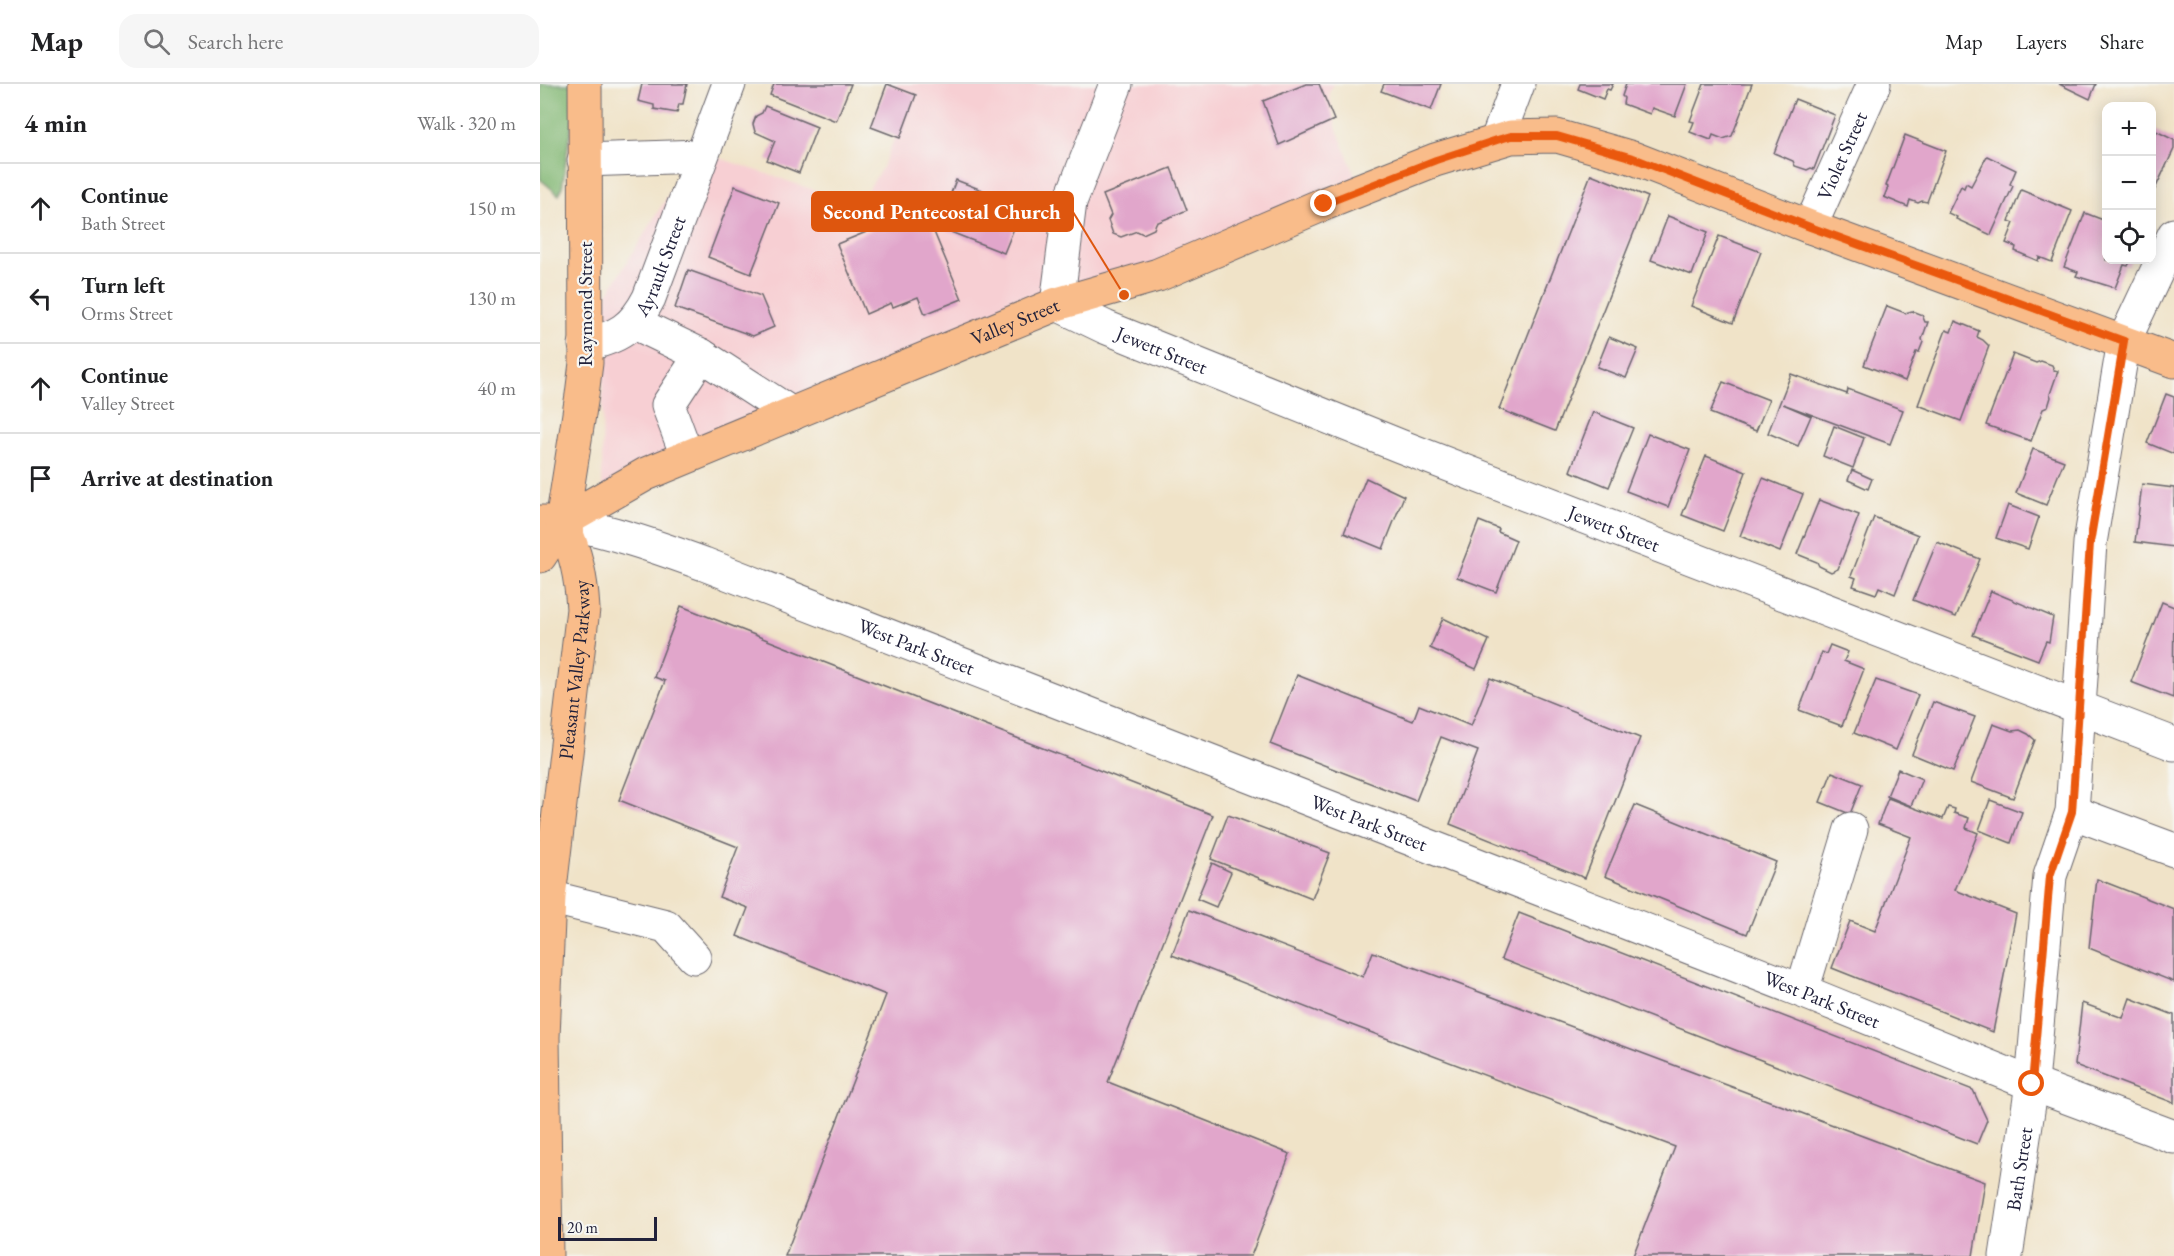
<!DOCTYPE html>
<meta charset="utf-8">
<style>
body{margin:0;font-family:"EB Garamond",serif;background:#f6f6f6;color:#202124}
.controls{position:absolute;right:18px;top:18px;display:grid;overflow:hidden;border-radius:12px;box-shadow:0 3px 15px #0003}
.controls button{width:54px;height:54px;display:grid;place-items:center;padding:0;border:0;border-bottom:2px solid #e0e0e0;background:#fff;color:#202124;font:30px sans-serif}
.scale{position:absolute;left:18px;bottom:15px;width:99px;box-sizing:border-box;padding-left:6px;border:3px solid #22223b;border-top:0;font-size:16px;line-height:21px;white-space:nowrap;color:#22223b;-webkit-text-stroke:4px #f6f6f2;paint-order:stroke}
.stop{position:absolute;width:18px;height:18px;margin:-14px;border:4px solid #ea580c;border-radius:50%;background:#fff}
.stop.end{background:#ea580c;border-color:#fff;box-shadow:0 2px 6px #0008}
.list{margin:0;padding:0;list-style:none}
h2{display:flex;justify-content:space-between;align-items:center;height:78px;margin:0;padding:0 24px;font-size:26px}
h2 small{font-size:20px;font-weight:400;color:#757577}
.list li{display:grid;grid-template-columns:39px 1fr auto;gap:18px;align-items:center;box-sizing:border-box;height:90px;padding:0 24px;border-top:2px solid #e0e0e0}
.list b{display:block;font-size:22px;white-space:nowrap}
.list p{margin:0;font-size:20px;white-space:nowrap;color:#757577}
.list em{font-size:20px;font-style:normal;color:#757577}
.icon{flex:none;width:33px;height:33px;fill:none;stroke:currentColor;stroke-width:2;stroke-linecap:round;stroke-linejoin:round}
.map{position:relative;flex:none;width:1634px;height:1172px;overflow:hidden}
header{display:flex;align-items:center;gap:36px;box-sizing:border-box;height:84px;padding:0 30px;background:#fff;border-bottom:2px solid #e0e0e0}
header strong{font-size:28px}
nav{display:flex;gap:33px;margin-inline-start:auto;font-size:21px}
.search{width:420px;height:54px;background:#f6f6f6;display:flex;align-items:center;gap:15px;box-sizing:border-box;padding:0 21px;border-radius:18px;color:#757577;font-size:22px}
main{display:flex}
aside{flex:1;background:#fff}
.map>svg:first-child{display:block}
.built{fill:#f7cfd3}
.forest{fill:#83b874;stroke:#526d58;stroke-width:1.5}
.building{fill:#e1a6cb}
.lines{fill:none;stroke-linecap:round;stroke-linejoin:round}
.minor-casing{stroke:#6a666c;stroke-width:35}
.major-casing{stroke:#6a666c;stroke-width:35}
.minor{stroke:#fff;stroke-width:33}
.major{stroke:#f9bc8a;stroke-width:33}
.route{stroke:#ea580c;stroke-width:8}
.labels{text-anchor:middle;stroke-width:4.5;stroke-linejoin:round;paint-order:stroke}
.street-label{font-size:20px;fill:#22223b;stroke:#f6f6f2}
.leader{fill:none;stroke:#de560e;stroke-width:2}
.callout-dot{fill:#de560e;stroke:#f6f6f2;stroke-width:2}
.callout{fill:#de560e;stroke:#de560e;stroke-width:2}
.callout-label{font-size:21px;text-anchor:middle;font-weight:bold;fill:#fff}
</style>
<header>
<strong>Map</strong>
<div class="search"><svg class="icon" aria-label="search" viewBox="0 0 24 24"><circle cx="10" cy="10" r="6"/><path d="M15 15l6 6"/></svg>Search here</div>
<nav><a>Map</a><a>Layers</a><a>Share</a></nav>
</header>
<main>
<aside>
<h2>4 min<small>Walk · 320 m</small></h2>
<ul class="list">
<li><svg class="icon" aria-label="ahead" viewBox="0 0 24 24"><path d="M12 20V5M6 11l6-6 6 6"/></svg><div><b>Continue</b><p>Bath Street</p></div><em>150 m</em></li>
<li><svg class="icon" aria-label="left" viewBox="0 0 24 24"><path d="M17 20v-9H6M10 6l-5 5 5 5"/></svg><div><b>Turn left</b><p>Orms Street</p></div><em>130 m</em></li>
<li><svg class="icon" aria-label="ahead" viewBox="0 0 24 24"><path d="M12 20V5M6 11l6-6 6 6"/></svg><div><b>Continue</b><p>Valley Street</p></div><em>40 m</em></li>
<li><svg class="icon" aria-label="arrive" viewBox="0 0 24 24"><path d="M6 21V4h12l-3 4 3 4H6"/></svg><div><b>Arrive at destination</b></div></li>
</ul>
</aside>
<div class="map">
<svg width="1634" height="1172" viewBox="0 0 1634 1172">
<rect width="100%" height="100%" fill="#f6f6f2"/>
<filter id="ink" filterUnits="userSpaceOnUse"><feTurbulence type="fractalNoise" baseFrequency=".0167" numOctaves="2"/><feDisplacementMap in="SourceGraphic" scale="12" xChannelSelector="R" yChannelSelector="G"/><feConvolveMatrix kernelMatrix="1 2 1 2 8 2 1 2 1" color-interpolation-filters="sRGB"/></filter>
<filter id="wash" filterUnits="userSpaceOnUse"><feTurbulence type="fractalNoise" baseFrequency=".008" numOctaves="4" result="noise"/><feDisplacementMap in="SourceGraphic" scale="24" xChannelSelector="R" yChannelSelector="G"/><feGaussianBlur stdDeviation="1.35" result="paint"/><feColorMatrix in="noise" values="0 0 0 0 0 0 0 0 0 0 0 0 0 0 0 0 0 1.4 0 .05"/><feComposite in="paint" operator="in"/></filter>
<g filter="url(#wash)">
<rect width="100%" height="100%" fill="#f0e3c8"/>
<!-- built -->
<path class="built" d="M 343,0 L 793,0 L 789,9 L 796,43 L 819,101 L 62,408 L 63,221 L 68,209 L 156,66 L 277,107 L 310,115 L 329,104 L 342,84 L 354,55 L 368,36 L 370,22 Z"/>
<!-- forest -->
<path class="forest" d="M 0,0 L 40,0 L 29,55 L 22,104 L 19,111 L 0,95 Z"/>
<g id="blocks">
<!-- building -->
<g class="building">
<path d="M 102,0 L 147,0 L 143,20 L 139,20 L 137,29 L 114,25 L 114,21 L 98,17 Z"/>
<path d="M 234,0 L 311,0 L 296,37 L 230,11 Z"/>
<path d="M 347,0 L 376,11 L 360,54 L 331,43 Z"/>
<path d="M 766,0 L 779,0 L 794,36 L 739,61 L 723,17 Z"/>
<path d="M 844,0 L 901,0 L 891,26 L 841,7 Z"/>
<path d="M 1040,0 L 1073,0 L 1070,6 L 1067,5 L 1063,15 L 1038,5 Z"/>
<path d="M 1086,0 L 1147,0 L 1135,32 L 1112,24 L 1110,30 L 1083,20 L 1084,14 L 1082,12 Z"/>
<path d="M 1164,0 L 1212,0 L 1192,52 L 1183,55 L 1173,51 L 1171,56 L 1150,48 L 1154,38 L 1150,37 Z"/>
<path d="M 1519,0 L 1556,0 L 1550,15 Z"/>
<path d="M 1255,15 L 1295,31 L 1274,85 L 1271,84 L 1267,86 L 1255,82 L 1253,77 L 1234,69 Z"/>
<path d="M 225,22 L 277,43 L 259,89 L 227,76 L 235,57 L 215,48 L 213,40 L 216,32 L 222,29 Z"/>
<path d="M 1612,45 L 1634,56 L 1634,65 L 1615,105 L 1612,104 Z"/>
<path d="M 1365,51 L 1406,67 L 1387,118 L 1382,117 L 1378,119 L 1370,116 L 1368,123 L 1344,113 L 1348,103 L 1346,102 Z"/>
<path d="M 1447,72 L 1476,86 L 1470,100 L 1473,102 L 1451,151 L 1416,135 L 1417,133 L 1408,129 L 1421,102 L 1424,104 L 1426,99 L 1431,102 Z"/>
<path d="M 631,84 L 647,126 L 616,139 L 614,145 L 603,150 L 597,147 L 581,153 L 573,150 L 568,136 L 571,131 L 563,111 Z"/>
<path d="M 1051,90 L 1108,113 L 1015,347 L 959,325 Z"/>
<path d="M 416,96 L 483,122 L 464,169 L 398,143 Z"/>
<path d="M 195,102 L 239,119 L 211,190 L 168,173 Z"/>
<path d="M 1481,106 L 1532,127 L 1512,178 L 1499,173 L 1498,177 L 1475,167 L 1476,163 L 1466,159 L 1474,139 L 1469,137 Z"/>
<path d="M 379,112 L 422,215 L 385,230 L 378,213 L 353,223 L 351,219 L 326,230 L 297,160 L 341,142 L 335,130 Z"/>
<path d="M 1545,129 L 1566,137 L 1566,176 L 1591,176 L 1588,182 L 1584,181 L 1575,204 L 1536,192 L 1538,188 L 1524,183 Z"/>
<path d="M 1128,132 L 1168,148 L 1152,191 L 1111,176 Z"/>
<path d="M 1179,152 L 1221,168 L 1193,239 L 1151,222 Z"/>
<path d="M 148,186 L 221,212 L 234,243 L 213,252 L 135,224 Z"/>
<path d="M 1347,222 L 1365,229 L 1372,227 L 1382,231 L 1385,238 L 1388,238 L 1382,255 L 1383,258 L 1379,268 L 1376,268 L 1365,297 L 1324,281 Z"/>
<path d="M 1415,237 L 1439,247 L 1437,253 L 1443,256 L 1449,262 L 1421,337 L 1378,321 L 1406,246 L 1411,248 Z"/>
<path d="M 1069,253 L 1098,265 L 1086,294 L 1057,283 Z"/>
<path d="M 1473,270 L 1496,279 L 1501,277 L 1512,281 L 1514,286 L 1518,287 L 1510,310 L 1511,313 L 1508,323 L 1503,325 L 1491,357 L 1446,341 Z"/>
<path d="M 1251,290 L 1307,310 L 1308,305 L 1363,326 L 1350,360 L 1243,320 L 1271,332 L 1258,362 L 1228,349 Z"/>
<path d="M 1183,298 L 1229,316 L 1216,347 L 1170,329 Z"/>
<path d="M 1626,310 L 1634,313 L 1634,370 L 1607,359 Z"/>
<path d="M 1053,328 L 1093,344 L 1069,403 L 1030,387 Z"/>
<path d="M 1294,342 L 1324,354 L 1313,384 L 1283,372 Z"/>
<path d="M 1108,350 L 1150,366 L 1128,423 L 1086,407 Z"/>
<path d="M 1493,365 L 1524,377 L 1506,421 L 1476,409 Z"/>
<path d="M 1166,372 L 1206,388 L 1183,447 L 1142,431 Z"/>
<path d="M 1312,386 L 1332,395 L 1328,405 L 1308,396 Z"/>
<path d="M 826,394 L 864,412 L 843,465 L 804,449 Z"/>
<path d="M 1223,394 L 1263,410 L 1240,468 L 1200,452 Z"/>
<path d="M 1602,400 L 1634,404 L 1634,463 L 1595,458 Z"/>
<path d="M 1279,416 L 1319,431 L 1298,485 L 1291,488 L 1279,482 L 1277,478 L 1257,470 Z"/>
<path d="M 1468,421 L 1499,433 L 1488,465 L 1456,454 Z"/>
<path d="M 1334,433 L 1378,451 L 1355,510 L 1339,503 L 1336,510 L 1313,502 L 1316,494 L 1311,492 Z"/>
<path d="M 939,437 L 959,445 L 958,448 L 976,456 L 956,508 L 917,493 Z"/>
<path d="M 1397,458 L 1440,475 L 1416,533 L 1373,516 Z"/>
<path d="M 1451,507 L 1513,533 L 1509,558 L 1506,557 L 1498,576 L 1433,551 Z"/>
<path d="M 1622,518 L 1634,523 L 1633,614 L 1591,598 Z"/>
<path d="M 141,522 L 673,731 L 568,998 L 750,1070 L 711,1172 L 245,1172 L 346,911 L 197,852 L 208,824 L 179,813 L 198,763 L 79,716 L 125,597 L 114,593 Z"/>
<path d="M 903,534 L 949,556 L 936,585 L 890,564 Z"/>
<path d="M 1290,561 L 1308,568 L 1304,577 L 1324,585 L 1302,642 L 1259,626 L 1282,568 L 1286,570 Z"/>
<path d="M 757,591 L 873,637 L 879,621 L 931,642 L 950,594 L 1100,654 L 1045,794 L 910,740 L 938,667 L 901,653 L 876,717 L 730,660 Z"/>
<path d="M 1336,596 L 1378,611 L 1356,666 L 1314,649 Z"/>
<path d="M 1393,618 L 1435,633 L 1413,687 L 1372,670 Z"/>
<path d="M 1453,640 L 1472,647 L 1480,646 L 1488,650 L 1495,656 L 1473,714 L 1431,698 Z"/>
<path d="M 1358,685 L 1382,695 L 1371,722 L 1347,712 Z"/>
<path d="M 1292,688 L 1322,700 L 1310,730 L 1280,718 Z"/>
<path d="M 1348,714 L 1403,735 L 1408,723 L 1415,725 L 1414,729 L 1429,734 L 1426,744 L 1438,749 L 1415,806 L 1476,830 L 1453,948 L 1292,884 L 1310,837 L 1335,847 L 1371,753 L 1338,740 Z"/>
<path d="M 1450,716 L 1482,728 L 1471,759 L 1439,746 Z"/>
<path d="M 1095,721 L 1236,778 L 1207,850 L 1065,792 Z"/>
<path d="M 688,731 L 790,769 L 772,815 L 671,775 Z"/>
<path d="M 672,779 L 691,788 L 676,823 L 657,815 Z"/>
<path d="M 1557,795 L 1634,825 L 1634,898 L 1549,864 Z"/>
<path d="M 649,826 L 823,893 L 833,868 L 1445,1098 L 1433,1172 L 1093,1172 L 1135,1063 L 806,939 L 632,871 Z"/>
<path d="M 979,829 L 1433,1006 L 1447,1036 L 1437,1060 L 961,875 Z"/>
<path d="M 1590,914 L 1634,931 L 1634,1019 L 1535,981 L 1542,919 L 1583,934 Z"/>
</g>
</g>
</g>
<g filter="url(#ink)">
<use href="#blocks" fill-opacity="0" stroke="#6a666c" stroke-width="1.5"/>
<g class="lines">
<!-- minor casing -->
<g class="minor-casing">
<g id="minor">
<path id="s1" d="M 576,0 L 530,118 L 517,220 L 565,243 L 860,362 L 1634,660"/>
<path d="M 957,56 L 978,0"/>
<path d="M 44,76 L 160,72"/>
<path id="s2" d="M 1270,143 L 1334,0"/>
<path d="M 93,238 L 161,271 L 252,330"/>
<path id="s3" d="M 45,261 C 78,253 93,245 109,214 L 189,0"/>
<path d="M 147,372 L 128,321 L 161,271"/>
<path id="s4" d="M 22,438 C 72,447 117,463 164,480 L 1262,907 L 1492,1000 L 1634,1053"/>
<path d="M 1532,728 L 1634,766"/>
<path d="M 9,813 L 126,842 L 154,873"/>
<path d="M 1262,907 L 1311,745"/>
<path id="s5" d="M 1466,1172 L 1492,1000 L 1510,792 L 1532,728 L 1550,459 L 1584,257 L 1634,151"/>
</g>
</g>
<!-- major casing -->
<g class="major-casing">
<g id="major">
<path id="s6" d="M 0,438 L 22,438 L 106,390 L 517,220 L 618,191 L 784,120 L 895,76 L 971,53 L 1017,52 L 1093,74 L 1270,143 L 1634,277"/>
<path d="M 0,472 L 22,438 L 42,311 L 46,279 L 45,0"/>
<path id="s7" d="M 6,1172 L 3,953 L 9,813 L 43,525 C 41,491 36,470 22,438"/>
</g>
</g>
<!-- minor -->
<use href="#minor" class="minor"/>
<!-- major -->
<use href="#major" class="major"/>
</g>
</g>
<g class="lines" filter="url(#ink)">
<!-- route -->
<path class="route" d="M 784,120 L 896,76 L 957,56 L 971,52 L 1017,52 L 1093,74 L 1270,143 L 1584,257 L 1550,459 L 1532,728 L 1510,792 L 1492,1000"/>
</g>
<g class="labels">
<!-- street labels -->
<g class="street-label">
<text dy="7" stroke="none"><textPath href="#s2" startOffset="78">Violet Street</textPath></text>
<text dy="7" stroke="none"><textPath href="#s3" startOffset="117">Ayrault Street</textPath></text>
<text transform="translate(45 220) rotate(-90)" y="7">Raymond Street</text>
<text dy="7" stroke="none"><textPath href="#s6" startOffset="518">Valley Street</textPath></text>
<text dy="7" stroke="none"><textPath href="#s1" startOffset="344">Jewett Street</textPath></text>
<text dy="7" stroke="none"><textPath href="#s1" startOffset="830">Jewett Street</textPath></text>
<text dy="7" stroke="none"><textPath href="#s4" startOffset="376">West Park Street</textPath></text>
<text dy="7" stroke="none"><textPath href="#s7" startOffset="588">Pleasant Valley Parkway</textPath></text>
<text dy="7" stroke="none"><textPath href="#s4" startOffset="862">West Park Street</textPath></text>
<text dy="7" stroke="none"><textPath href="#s4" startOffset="1348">West Park Street</textPath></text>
<text dy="7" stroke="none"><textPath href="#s5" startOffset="88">Bath Street</textPath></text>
</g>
</g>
<!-- callouts -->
<path class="leader" d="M584 211L533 128"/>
<circle class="callout-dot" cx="584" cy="211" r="6"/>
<rect class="callout" x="272" y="108" width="261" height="39" rx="6"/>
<g class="callout-label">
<text x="402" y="135">Second Pentecostal Church</text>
</g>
</svg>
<div class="controls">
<button>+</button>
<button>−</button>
<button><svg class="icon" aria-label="locate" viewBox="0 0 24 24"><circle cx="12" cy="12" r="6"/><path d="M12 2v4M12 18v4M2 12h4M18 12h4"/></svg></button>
</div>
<div class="scale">20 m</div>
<div class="stop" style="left:1492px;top:1000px"></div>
<div class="stop end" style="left:784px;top:120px"></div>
</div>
</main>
